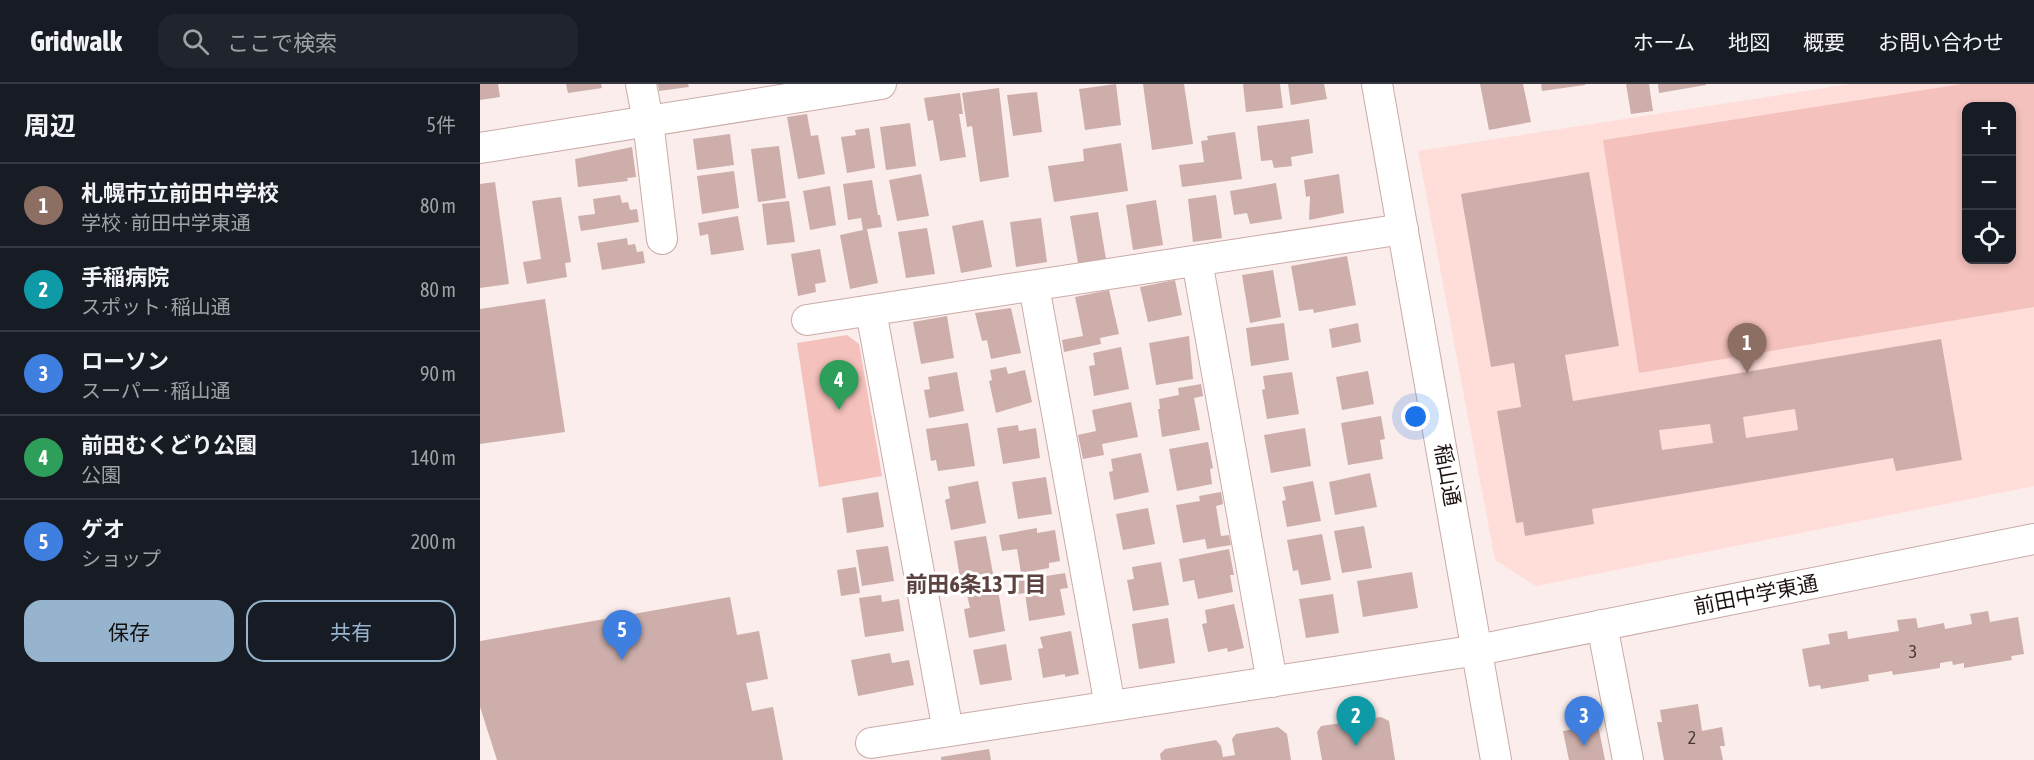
<!DOCTYPE html>
<html lang="ja">
<meta charset="utf-8">
<style>
body{margin:0;font-family:"Asap Condensed","Noto Sans JP",sans-serif;background:#20242c;color:#f1f3f6}
.controls{position:absolute;right:18px;top:18px;display:grid;overflow:hidden;border-radius:12px;box-shadow:0 3px 9px #0003}
.controls button{width:54px;height:54px;display:grid;place-items:center;padding:0;border:0;border-bottom:2px solid #363941;background:#171b24;color:#f1f3f6;font:30px sans-serif}
.you{position:absolute;left:936px;top:333px;width:21px;height:21px;margin:-15px;border:4px solid #fff;border-radius:50%;background:#1a73e8;box-shadow:0 0 0 9px #1a73e833}
.badge{display:grid;place-items:center;width:39px;height:39px;border-radius:50%;background:#96b4ce;color:#fff;font-size:20px;font-weight:700}
.pin{position:absolute;translate:-50% -50px;filter:drop-shadow(0 2px 3px #0008)}
.pin::after{content:'';position:absolute;top:32px;width:21px;height:18px;background:inherit;clip-path:polygon(0 0,100% 0,50% 100%)}
.list{margin:0;padding:0;list-style:none}
h2{display:flex;justify-content:space-between;align-items:center;height:78px;margin:0;padding:0 24px;font-size:26px}
h2 small{font-size:20px;font-weight:400;color:#9ea1a6}
.list li{display:grid;grid-template-columns:39px 1fr auto;gap:18px;align-items:center;box-sizing:border-box;height:84px;padding:0 24px;border-top:2px solid #363941}
.list b{display:block;font-size:22px;white-space:nowrap}
.list p{margin:0;font-size:20px;white-space:nowrap;color:#9ea1a6}
.list em{font-size:20px;font-style:normal;color:#9ea1a6}
.actions{display:flex;gap:12px;padding:18px 24px}
.actions a{flex:1;padding:14px 0;border:2px solid #96b4ce;border-radius:18px;text-align:center;font-size:21px;color:#96b4ce}
.actions .main{background:#96b4ce;color:#111}
.icon{flex:none;width:33px;height:33px;fill:none;stroke:currentColor;stroke-width:2;stroke-linecap:round;stroke-linejoin:round}
.map{position:relative;flex:none;width:1554px;height:676px;overflow:hidden}
header{display:flex;align-items:center;gap:36px;box-sizing:border-box;height:84px;padding:0 30px;background:#171b24;border-bottom:2px solid #363941}
header strong{font-size:28px}
nav{display:flex;gap:33px;margin-inline-start:auto;font-size:21px}
.search{width:420px;height:54px;background:#20242c;display:flex;align-items:center;gap:15px;box-sizing:border-box;padding:0 21px;border-radius:18px;color:#9ea1a6;font-size:22px}
main{display:flex}
aside{flex:1;background:#171b24}
.map>svg:first-child{display:block}
.built{fill:#ffddd9;fill-rule:evenodd}
.green{fill:#f4c1bc;fill-rule:evenodd}
.building{fill:#cdaeaa;fill-rule:evenodd}
.lines{fill:none;stroke-linecap:round;stroke-linejoin:round}
.minor-casing{stroke:#caaba7;stroke-width:32}
.minor{stroke:#fff;stroke-width:30}
.labels{text-anchor:middle;stroke-width:6;stroke-linejoin:round;paint-order:stroke}
.number-label{font-size:18px;fill:#4a3a37}
.street-label{font-size:21px;fill:#1e1311;stroke:#fff}
.neighbourhood-label{font-size:22px;font-weight:bold;fill:#5d4340;stroke:#fff}
</style>
<header>
<strong>Gridwalk</strong>
<div class="search"><svg class="icon" aria-label="search" viewBox="0 0 24 24"><circle cx="10" cy="10" r="6"/><path d="M15 15l6 6"/></svg>ここで検索</div>
<nav><a>ホーム</a><a>地図</a><a>概要</a><a>お問い合わせ</a></nav>
</header>
<main>
<aside>
<h2>周辺<small>5件</small></h2>
<ul class="list">
<li><span class="badge" style="background:#8d6e63">1</span><div><b>札幌市立前田中学校</b><p>学校 · 前田中学東通</p></div><em>80 m</em></li>
<li><span class="badge" style="background:#0f9aa8">2</span><div><b>手稲病院</b><p>スポット · 稲山通</p></div><em>80 m</em></li>
<li><span class="badge" style="background:#3f7fe0">3</span><div><b>ローソン</b><p>スーパー · 稲山通</p></div><em>90 m</em></li>
<li><span class="badge" style="background:#2e9e5b">4</span><div><b>前田むくどり公園</b><p>公園</p></div><em>140 m</em></li>
<li><span class="badge" style="background:#3f7fe0">5</span><div><b>ゲオ</b><p>ショップ</p></div><em>200 m</em></li>
</ul>
<div class="actions"><a class="main">保存</a><a>共有</a></div>
</aside>
<div class="map">
<svg width="1554" height="676" viewBox="0 0 1554 676">
<rect width="100%" height="100%" fill="#fbedec"/>
<!-- built -->
<path class="built" d="M 1371,0 L 1554,0 L 1554,402 L 1056,502 L 1015,476 L 938,67 ZM 1486,22 L 1532,22 L 1532,176 L 1486,176 Z"/>
<!-- green -->
<g class="green">
<path d="M 1482,0 L 1554,0 L 1554,223 L 1159,289 L 1123,56 ZM 1532,22 L 1532,176 L 1486,176 L 1486,22 Z"/>
<path d="M 367,251 L 379,260 L 402,392 L 339,403 L 317,259 Z"/>
</g>
<!-- building -->
<g class="building">
<path d="M 0,0 L 18,0 L 20,13 L 0,16 Z"/>
<path d="M 86,0 L 121,0 L 122,4 L 88,9 Z"/>
<path d="M 178,0 L 208,0 L 209,3 L 179,7 Z"/>
<path d="M 636,0 L 641,41 L 605,46 L 599,5 Z"/>
<path d="M 663,0 L 704,0 L 713,60 L 672,66 Z"/>
<path d="M 763,0 L 800,0 L 803,24 L 766,28 Z"/>
<path d="M 808,0 L 844,0 L 847,15 L 811,21 Z"/>
<path d="M 1000,0 L 1043,0 L 1051,38 L 1009,46 Z"/>
<path d="M 1061,0 L 1105,0 L 1105,1 L 1062,7 Z"/>
<path d="M 1146,0 L 1169,0 L 1173,27 L 1151,30 Z"/>
<path d="M 1178,0 L 1226,0 L 1226,1 L 1179,9 Z"/>
<path d="M 519,4 L 529,93 L 500,98 L 492,42 L 487,43 L 482,9 Z"/>
<path d="M 557,8 L 562,48 L 533,52 L 527,11 Z"/>
<path d="M 480,9 L 483,30 L 479,30 L 486,73 L 460,77 L 453,36 L 448,37 L 444,14 Z"/>
<path d="M 327,30 L 331,52 L 338,51 L 345,90 L 318,95 L 307,33 Z"/>
<path d="M 829,35 L 833,69 L 811,73 L 812,82 L 794,84 L 792,76 L 781,77 L 777,42 Z"/>
<path d="M 430,39 L 436,82 L 406,86 L 400,43 Z"/>
<path d="M 389,44 L 395,84 L 367,89 L 361,53 L 376,51 L 375,46 Z"/>
<path d="M 755,48 L 762,95 L 702,103 L 699,81 L 724,78 L 721,57 L 728,56 L 727,52 Z"/>
<path d="M 250,50 L 254,81 L 217,86 L 213,55 Z"/>
<path d="M 641,59 L 648,107 L 574,118 L 568,82 L 604,77 L 603,65 Z"/>
<path d="M 299,62 L 306,114 L 278,118 L 271,65 Z"/>
<path d="M 152,63 L 156,93 L 147,94 L 148,97 L 98,103 L 95,75 Z"/>
<path d="M 254,87 L 259,124 L 222,130 L 217,92 Z"/>
<path d="M 1109,88 L 1139,262 L 1085,271 L 1093,317 L 1461,255 L 1482,376 L 1416,387 L 1413,374 L 1112,425 L 1114,440 L 1045,452 L 1043,438 L 1036,439 L 1017,327 L 1041,323 L 1034,279 L 1011,283 L 981,110 ZM 1315,325 L 1318,346 L 1266,354 L 1263,333 ZM 1230,340 L 1233,359 L 1182,366 L 1179,346 Z"/>
<path d="M 441,90 L 449,132 L 417,137 L 409,96 Z"/>
<path d="M 859,90 L 864,129 L 829,136 L 830,112 L 826,113 L 824,96 Z"/>
<path d="M 392,96 L 398,131 L 400,131 L 402,143 L 387,145 L 398,199 L 370,205 L 360,151 L 383,146 L 381,134 L 368,136 L 363,100 Z"/>
<path d="M 15,98 L 29,200 L 0,204 L 0,100 Z"/>
<path d="M 796,99 L 802,135 L 770,140 L 767,129 L 754,131 L 750,107 Z"/>
<path d="M 350,102 L 356,141 L 330,146 L 323,107 Z"/>
<path d="M 140,111 L 142,119 L 148,118 L 150,126 L 157,125 L 159,138 L 101,147 L 98,132 L 115,130 L 113,115 Z"/>
<path d="M 736,111 L 742,154 L 713,158 L 708,115 Z"/>
<path d="M 81,113 L 91,178 L 85,179 L 87,193 L 47,200 L 43,178 L 61,175 L 52,117 Z"/>
<path d="M 676,116 L 683,161 L 653,166 L 646,121 Z"/>
<path d="M 309,117 L 315,158 L 287,161 L 282,120 Z"/>
<path d="M 618,128 L 626,175 L 598,179 L 590,132 Z"/>
<path d="M 258,132 L 264,166 L 231,171 L 228,150 L 220,152 L 218,139 Z"/>
<path d="M 561,134 L 567,178 L 536,183 L 530,138 Z"/>
<path d="M 503,136 L 512,183 L 481,189 L 472,142 Z"/>
<path d="M 447,144 L 455,190 L 426,194 L 418,148 Z"/>
<path d="M 147,154 L 148,161 L 155,160 L 157,168 L 163,167 L 165,179 L 122,186 L 117,159 Z"/>
<path d="M 340,165 L 346,198 L 335,200 L 336,208 L 318,212 L 311,170 Z"/>
<path d="M 867,172 L 876,221 L 834,229 L 833,225 L 819,227 L 811,182 Z"/>
<path d="M 793,186 L 801,233 L 770,239 L 762,191 Z"/>
<path d="M 695,196 L 702,231 L 668,238 L 660,203 Z"/>
<path d="M 629,206 L 639,250 L 620,254 L 621,260 L 584,268 L 582,256 L 603,252 L 595,213 Z"/>
<path d="M 65,215 L 85,348 L 0,360 L 0,225 Z"/>
<path d="M 531,224 L 541,269 L 511,275 L 507,256 L 502,257 L 495,229 Z"/>
<path d="M 467,232 L 474,274 L 441,280 L 433,238 Z"/>
<path d="M 804,239 L 809,276 L 771,282 L 766,244 Z"/>
<path d="M 878,239 L 881,258 L 852,264 L 849,245 Z"/>
<path d="M 709,252 L 713,295 L 676,301 L 669,259 Z"/>
<path d="M 641,263 L 649,305 L 614,312 L 609,282 L 615,281 L 613,269 Z"/>
<path d="M 526,283 L 528,290 L 545,286 L 552,318 L 516,329 L 509,297 L 512,296 L 510,286 Z"/>
<path d="M 888,287 L 894,320 L 862,326 L 856,293 Z"/>
<path d="M 477,288 L 484,327 L 449,334 L 444,306 L 450,305 L 448,293 Z"/>
<path d="M 812,288 L 819,330 L 787,335 L 782,306 L 785,305 L 783,292 Z"/>
<path d="M 721,300 L 723,312 L 714,314 L 720,346 L 682,353 L 678,325 L 680,325 L 679,315 L 699,311 L 698,304 Z"/>
<path d="M 651,318 L 658,353 L 622,360 L 624,371 L 603,375 L 598,351 L 616,347 L 612,326 Z"/>
<path d="M 901,332 L 905,355 L 900,356 L 903,375 L 868,381 L 861,339 Z"/>
<path d="M 488,339 L 495,382 L 458,387 L 456,376 L 451,377 L 446,345 Z"/>
<path d="M 538,341 L 539,347 L 556,344 L 560,374 L 523,380 L 517,344 Z"/>
<path d="M 825,344 L 831,382 L 791,389 L 784,351 Z"/>
<path d="M 728,358 L 733,384 L 730,385 L 732,400 L 697,407 L 689,365 Z"/>
<path d="M 661,369 L 669,408 L 634,416 L 629,388 L 633,387 L 631,375 Z"/>
<path d="M 890,389 L 897,423 L 855,431 L 849,398 Z"/>
<path d="M 566,393 L 572,430 L 538,435 L 532,398 Z"/>
<path d="M 498,397 L 506,439 L 471,446 L 465,416 L 470,414 L 468,403 Z"/>
<path d="M 833,397 L 841,437 L 807,443 L 802,417 L 806,416 L 803,403 Z"/>
<path d="M 398,408 L 404,443 L 367,449 L 362,414 Z"/>
<path d="M 741,408 L 743,420 L 736,422 L 741,452 L 749,451 L 751,461 L 727,465 L 725,455 L 703,459 L 696,421 L 720,417 L 719,412 Z"/>
<path d="M 668,424 L 675,460 L 643,466 L 636,430 Z"/>
<path d="M 884,442 L 892,484 L 862,489 L 854,447 Z"/>
<path d="M 557,444 L 557,449 L 575,446 L 580,477 L 569,479 L 569,484 L 541,489 L 537,465 L 522,467 L 519,451 Z"/>
<path d="M 842,450 L 851,496 L 821,501 L 818,486 L 813,487 L 807,456 Z"/>
<path d="M 506,452 L 514,495 L 481,500 L 474,457 Z"/>
<path d="M 408,462 L 414,497 L 382,502 L 376,466 Z"/>
<path d="M 749,465 L 754,491 L 750,491 L 753,508 L 718,515 L 714,496 L 703,498 L 699,475 Z"/>
<path d="M 681,478 L 689,521 L 653,527 L 647,496 L 654,495 L 652,483 Z"/>
<path d="M 376,483 L 380,509 L 361,512 L 357,486 Z"/>
<path d="M 932,488 L 938,524 L 883,533 L 877,497 Z"/>
<path d="M 585,489 L 588,504 L 580,505 L 585,531 L 549,537 L 545,509 L 538,510 L 536,497 Z"/>
<path d="M 518,506 L 525,547 L 489,554 L 484,525 L 490,524 L 487,511 Z"/>
<path d="M 853,510 L 859,549 L 826,554 L 819,515 Z"/>
<path d="M 401,511 L 402,518 L 419,515 L 424,547 L 385,553 L 379,514 Z"/>
<path d="M 250,513 L 257,551 L 279,547 L 288,595 L 266,599 L 272,627 L 293,623 L 303,676 L 17,676 L 0,623 L 0,557 Z"/>
<path d="M 754,520 L 764,564 L 748,568 L 747,564 L 728,568 L 722,540 L 727,539 L 725,526 Z"/>
<path d="M 1508,527 L 1510,538 L 1538,533 L 1544,570 L 1531,572 L 1532,576 L 1484,584 L 1484,579 L 1473,581 L 1472,577 L 1460,579 L 1460,584 L 1413,591 L 1412,587 L 1388,591 L 1389,597 L 1341,605 L 1340,601 L 1329,603 L 1322,565 L 1350,560 L 1348,550 L 1367,547 L 1368,555 L 1419,547 L 1417,536 L 1436,534 L 1438,544 L 1464,539 L 1465,545 L 1492,540 L 1490,530 Z"/>
<path d="M 688,534 L 695,579 L 659,585 L 652,540 Z"/>
<path d="M 591,547 L 599,590 L 585,593 L 585,590 L 563,594 L 558,565 L 563,564 L 560,553 Z"/>
<path d="M 526,560 L 532,596 L 500,601 L 493,566 Z"/>
<path d="M 410,569 L 412,579 L 429,576 L 434,601 L 378,612 L 371,576 Z"/>
<path d="M 1218,620 L 1222,647 L 1242,643 L 1245,662 L 1240,662 L 1243,676 L 1184,676 L 1177,638 L 1182,638 L 1180,626 Z"/>
<path d="M 901,633 L 909,637 L 915,676 L 842,676 L 837,648 L 841,642 Z"/>
<path d="M 1118,641 L 1125,676 L 1089,676 L 1083,647 Z"/>
<path d="M 798,643 L 807,650 L 811,676 L 681,676 L 680,670 L 685,665 L 736,656 L 741,662 L 743,673 L 755,671 L 752,655 L 756,650 Z"/>
<path d="M 509,665 L 511,676 L 461,676 L 461,673 Z"/>
</g>
<g class="lines">
<!-- minor casing -->
<g class="minor-casing">
<g id="minor">
<path d="M 161,0 L 168,37 L 182,155"/>
<path d="M 897,0 L 1016,676"/>
<path d="M 0,64 L 401,0"/>
<path d="M 717,177 L 792,598"/>
<path d="M 554,202 L 630,622"/>
<path d="M 391,227 L 468,647"/>
<path d="M 327,236 L 923,145"/>
<path d="M 1122,541 L 1148,676"/>
<path d="M 391,659 L 998,566 L 1554,455"/>
</g>
</g>
<!-- minor -->
<use href="#minor" class="minor"/>
</g>
<g class="labels">
<!-- number labels -->
<g class="number-label">
<text x="1433" y="574">3</text>
<text x="1212" y="660">2</text>
</g>
<!-- street labels -->
<g class="street-label">
<text transform="translate(967 391) rotate(80)" y="7">稲山通</text>
<text transform="translate(1276 511) rotate(-11)" y="7">前田中学東通</text>
</g>
<!-- neighbourhood labels -->
<g class="neighbourhood-label">
<text x="496" y="508">前田6条13丁目</text>
</g>
</g>
</svg>
<div class="controls">
<button>+</button>
<button>−</button>
<button><svg class="icon" aria-label="locate" viewBox="0 0 24 24"><circle cx="12" cy="12" r="6"/><path d="M12 2v4M12 18v4M2 12h4M18 12h4"/></svg></button>
</div>
<div class="you"></div>
<div class="pin badge" style="left:1267px;top:289px;background:#8d6e63">1</div>
<div class="pin badge" style="left:876px;top:662px;background:#0f9aa8">2</div>
<div class="pin badge" style="left:1104px;top:662px;background:#3f7fe0">3</div>
<div class="pin badge" style="left:359px;top:326px;background:#2e9e5b">4</div>
<div class="pin badge" style="left:142px;top:576px;background:#3f7fe0">5</div>
</div>
</main>
